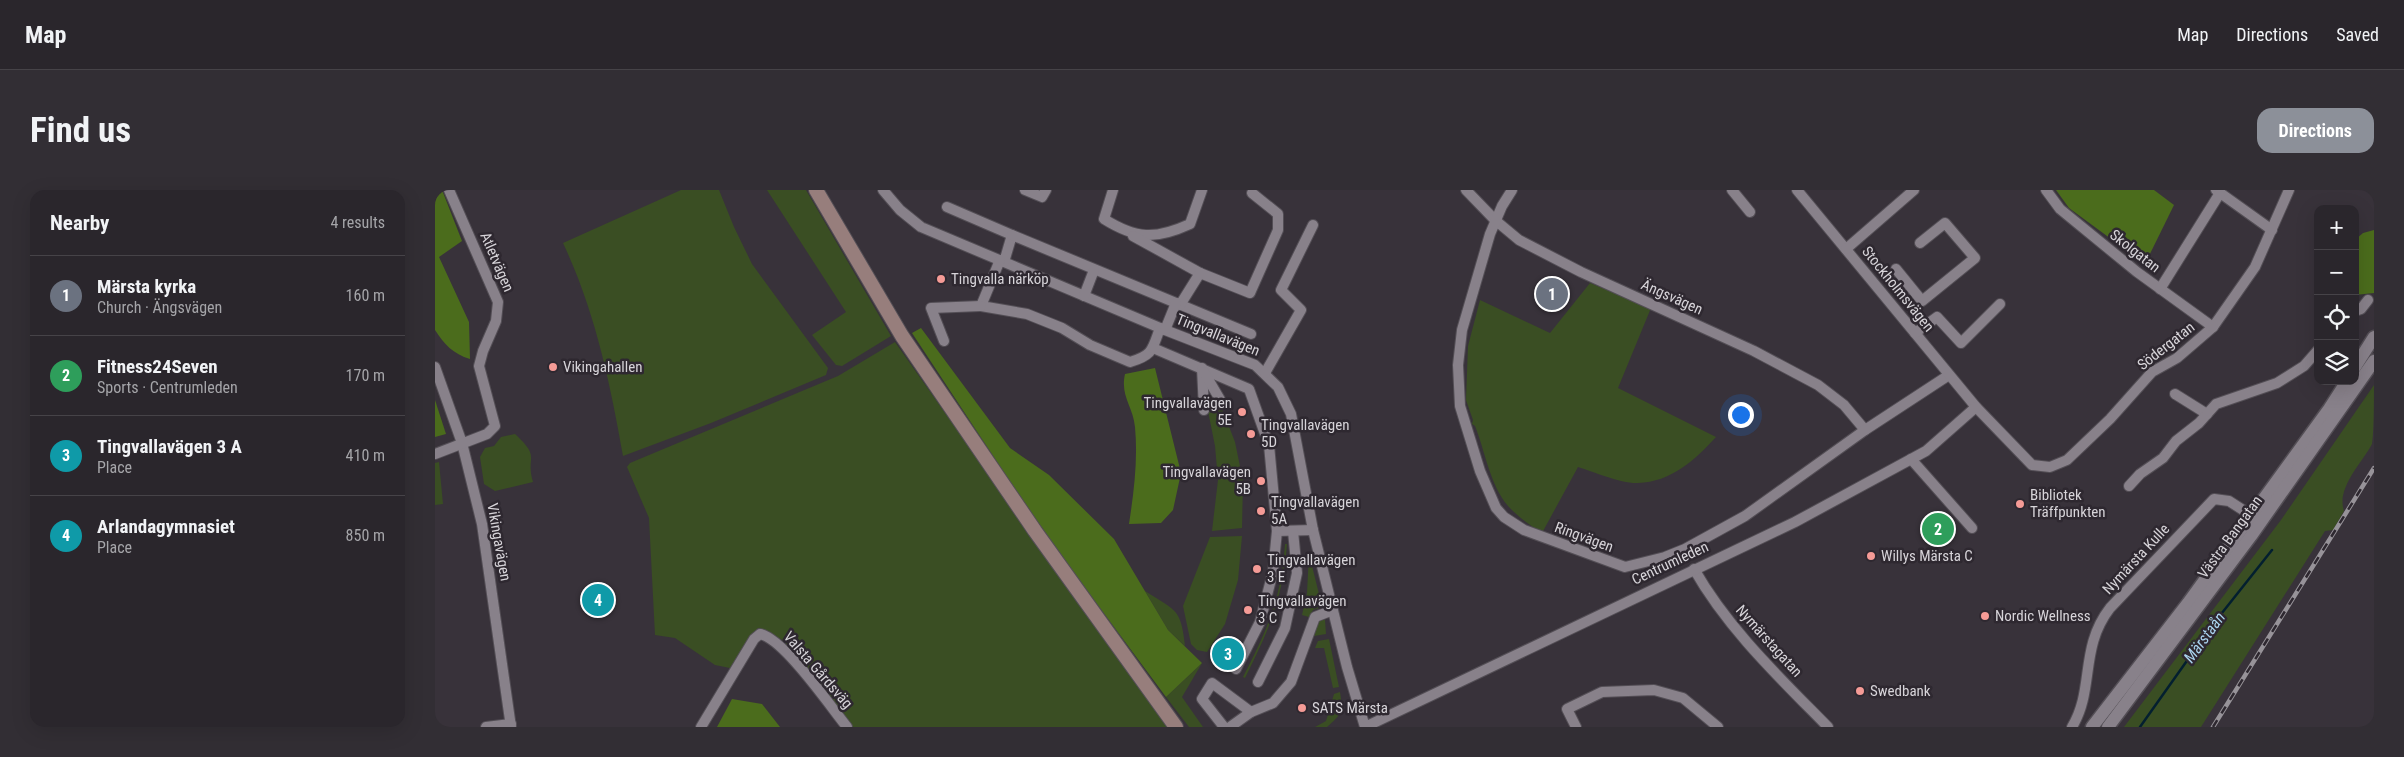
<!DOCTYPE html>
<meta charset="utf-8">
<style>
body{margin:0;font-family:"Roboto Condensed",sans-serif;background:#322e34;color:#f1f3f6}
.controls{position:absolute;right:15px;top:15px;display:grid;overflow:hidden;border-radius:10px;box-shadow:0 5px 20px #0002}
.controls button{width:45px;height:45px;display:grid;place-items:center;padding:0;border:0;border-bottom:1px solid #464348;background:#2a262c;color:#f1f3f6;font:25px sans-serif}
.you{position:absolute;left:1305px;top:224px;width:18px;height:18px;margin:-12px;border:4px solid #fff;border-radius:50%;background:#1a73e8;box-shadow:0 0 0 8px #1a73e833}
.badge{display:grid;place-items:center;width:32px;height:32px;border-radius:50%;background:#8c9099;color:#fff;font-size:16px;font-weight:700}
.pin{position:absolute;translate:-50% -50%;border:2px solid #fff;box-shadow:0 1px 5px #0006}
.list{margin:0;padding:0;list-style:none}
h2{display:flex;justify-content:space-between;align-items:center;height:65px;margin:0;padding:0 20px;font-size:21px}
h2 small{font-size:16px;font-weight:400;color:#a5a5a9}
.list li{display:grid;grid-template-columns:32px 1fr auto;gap:15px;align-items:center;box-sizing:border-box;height:80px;padding:0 20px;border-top:1px solid #464348}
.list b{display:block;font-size:19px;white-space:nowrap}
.list p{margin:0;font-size:16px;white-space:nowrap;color:#a5a5a9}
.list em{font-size:16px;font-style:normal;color:#a5a5a9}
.icon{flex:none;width:28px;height:28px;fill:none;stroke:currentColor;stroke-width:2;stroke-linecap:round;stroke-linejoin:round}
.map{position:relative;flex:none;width:1939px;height:537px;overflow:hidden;border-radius:15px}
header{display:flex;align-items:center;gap:30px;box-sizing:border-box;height:70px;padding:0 25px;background:#2a262c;border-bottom:1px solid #464348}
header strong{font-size:24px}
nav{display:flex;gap:28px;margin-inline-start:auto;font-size:18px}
.intro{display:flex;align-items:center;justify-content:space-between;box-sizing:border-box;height:120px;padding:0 30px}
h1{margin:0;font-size:35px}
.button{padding:12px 22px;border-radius:15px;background:#8c9099;color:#fff;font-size:18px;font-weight:700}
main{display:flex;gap:30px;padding:0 30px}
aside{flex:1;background:#2a262c;border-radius:15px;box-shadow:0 5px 20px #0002}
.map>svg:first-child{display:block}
.green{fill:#3a4e23}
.forest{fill:#4b6c1c}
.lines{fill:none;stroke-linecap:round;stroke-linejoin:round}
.stream{stroke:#031f2f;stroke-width:2.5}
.minor-casing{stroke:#534e55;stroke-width:12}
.tertiary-casing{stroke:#534e55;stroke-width:15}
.secondary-casing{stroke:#534e55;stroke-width:16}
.minor{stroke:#88818a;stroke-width:10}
.tertiary{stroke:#88818a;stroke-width:12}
.secondary{stroke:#977e7c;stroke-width:14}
.rail-casing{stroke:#979399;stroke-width:4.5}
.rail{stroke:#2e2830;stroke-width:2.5;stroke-dasharray:8;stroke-linecap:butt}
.poi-dot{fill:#f59b96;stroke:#2e2830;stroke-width:2}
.labels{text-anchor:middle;stroke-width:5;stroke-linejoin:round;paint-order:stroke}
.street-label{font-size:15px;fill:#d7d4d9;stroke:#2e2830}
.poi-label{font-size:15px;fill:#d7d4d9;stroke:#2e2830;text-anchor:start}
.water-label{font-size:16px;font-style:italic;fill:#abd4ef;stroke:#2e2830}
</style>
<header>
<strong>Map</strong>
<nav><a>Map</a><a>Directions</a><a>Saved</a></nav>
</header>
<div class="intro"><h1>Find us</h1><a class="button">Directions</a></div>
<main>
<aside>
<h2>Nearby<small>4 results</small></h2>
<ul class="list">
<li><span class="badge" style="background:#6b7280">1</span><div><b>Märsta kyrka</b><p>Church · Ängsvägen</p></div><em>160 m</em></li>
<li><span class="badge" style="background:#2e9e5b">2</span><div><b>Fitness24Seven</b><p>Sports · Centrumleden</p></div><em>170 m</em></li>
<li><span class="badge" style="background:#0f9aa8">3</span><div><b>Tingvallavägen 3 A</b><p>Place</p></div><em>410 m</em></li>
<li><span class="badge" style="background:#0f9aa8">4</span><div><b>Arlandagymnasiet</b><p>Place</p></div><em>850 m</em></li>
</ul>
</aside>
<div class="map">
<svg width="1939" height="537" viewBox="0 0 1939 537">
<rect width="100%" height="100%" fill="#38323a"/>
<!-- green -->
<g class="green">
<path d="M 246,0 L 284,0 L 299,37 L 317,74 L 393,178 L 391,185 L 276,233 L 188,266 C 175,192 160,121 128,53 Z"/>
<path d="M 332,0 L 371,0 L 456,146 L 407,176 L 401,175 L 377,145 L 411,122 Z"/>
<path d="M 1155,93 L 1216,118 L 1183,198 L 1281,247 C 1260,270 1236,292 1203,293 C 1187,294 1159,282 1143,277 L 1107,343 C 1095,335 1083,327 1073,316 C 1055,295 1050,261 1040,236 L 1037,234 L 1038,230 L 1031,210 L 1033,156 L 1045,110 L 1115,143 Z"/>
<path d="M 460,152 L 732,537 L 417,537 L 349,451 L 323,438 L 295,478 L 280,475 L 240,448 L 220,445 L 214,328 L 192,277 L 195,273 L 403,186 Z"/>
<path d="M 1939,195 C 1939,208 1939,244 1937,254 C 1927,273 1901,298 1909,321 L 1898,340 L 1890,341 L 1766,537 L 1689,537 L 1846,330 Z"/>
<path d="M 786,216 L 800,252 L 808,291 L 807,338 L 777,341 L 783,290 L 780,256 L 773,221 Z"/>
<path d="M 80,244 C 107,269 90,265 98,292 L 60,301 L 49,294 L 45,267 L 50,258 L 59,256 L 66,247 Z"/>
<path d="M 4,272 L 8,314 L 0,315 L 0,273 Z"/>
<path d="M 807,346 L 803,390 L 790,434 L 772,462 L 762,460 L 756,454 L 748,416 L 775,347 Z"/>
<path d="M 850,354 L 852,354 C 848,408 834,440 810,488 L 808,487 C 833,438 846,410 850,354 Z"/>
<path d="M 874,364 L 886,412 L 884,418 L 878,420 L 874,427 L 867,425 L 872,403 Z"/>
<path d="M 710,401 C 741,421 746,418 750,456 L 733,440 Z"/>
<path d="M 884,430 L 890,430 L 891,444 L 879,446 Z"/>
<path d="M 894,449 L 904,497 L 898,498 L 889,458 L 880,458 L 883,451 Z"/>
<path d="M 767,473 L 747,507 L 768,537 L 754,537 L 731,507 Z"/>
<path d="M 905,502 C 908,522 907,524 892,537 L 880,537 L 891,531 L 899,504 Z"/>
</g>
<!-- forest -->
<g class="forest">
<path d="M 0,0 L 7,0 L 27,51 L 4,67 L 34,132 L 35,169 C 18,164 9,154 0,140 Z"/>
<path d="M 1621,0 L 1719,0 L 1739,15 L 1710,74 L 1634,18 Z"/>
<path d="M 1939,40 L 1939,103 L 1920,105 L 1920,50 L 1928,43 Z"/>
<path d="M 486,138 L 575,258 L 614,285 L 679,349 L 733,440 L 767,473 L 731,507 L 607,340 L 477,143 Z"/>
<path d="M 720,178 L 746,283 L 738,320 L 726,333 L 694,334 C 699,301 703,270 700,237 C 698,216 685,206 690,184 Z"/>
<path d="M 0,210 L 11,244 L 0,247 Z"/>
<path d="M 297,509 L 327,514 L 345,537 L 282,537 Z"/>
</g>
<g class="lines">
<!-- stream -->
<path class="stream" d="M 1705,537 L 1761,458 L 1771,449 L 1775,438 L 1837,360"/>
<!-- minor casing -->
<g class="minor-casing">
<g id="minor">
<path d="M 448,0 L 465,20 L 486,37 L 730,140 L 820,175 L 843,197 L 856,224 L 878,340 L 912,477 L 930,537"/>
<path d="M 590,0 L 607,7 L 611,0"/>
<path d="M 678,0 L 669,29 C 701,49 720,50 755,34 L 767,0"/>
<path d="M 1031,0 L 1060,30 L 1084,50 L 1146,82 L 1319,161 L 1383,195 L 1409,215 L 1430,240"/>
<path d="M 1077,0 L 1067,16 L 1055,44 L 1027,140 L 1023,175 L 1025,216 L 1045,281 L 1061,318 L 1069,327 L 1089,340 L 1190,377 L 1230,367 L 1250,359 L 1310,326 L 1430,240 L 1514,185"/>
<path d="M 1297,0 L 1315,22"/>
<path d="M 1362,0 L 1541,217 L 1597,275 L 1615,277 L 1632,270 L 1675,229 L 1717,182 L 1742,168 L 1778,137 L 1820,77 L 1854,0"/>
<path d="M 1611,0 L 1625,19 L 1702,82 L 1778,137"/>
<path d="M 1781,0 L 1837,40"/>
<path d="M 512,17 L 577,45 L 569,72"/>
<path d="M 577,45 L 816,144"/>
<path d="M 698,46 L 765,83"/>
<path d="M 1411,59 L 1479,0"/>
<path d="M 565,70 L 546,116 L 592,124 L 627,138 L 655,155 L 695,172 C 718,165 717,160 725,138"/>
<path d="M 1461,79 L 1487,111 L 1540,68 L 1510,33 L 1485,53"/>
<path d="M 1725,99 L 1785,3"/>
<path d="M 649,106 L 659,80"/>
<path d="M 745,115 L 765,83 L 815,103 L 843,40 L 843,24 L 817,3"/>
<path d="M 1920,121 L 1926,119 L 1933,110"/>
<path d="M 730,140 L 741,113"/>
<path d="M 1480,143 L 1502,127 L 1526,153 L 1565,114"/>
<path d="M 509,151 L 496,118 L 546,116"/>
<path d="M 718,158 L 814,199 L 834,255 L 842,341 L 838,382 L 825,432 L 801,479"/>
<path d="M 0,177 L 27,253 L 47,334 L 76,537"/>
<path d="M 767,178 L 769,220"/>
<path d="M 769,182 L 787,213"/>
<path d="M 830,183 L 866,120 L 846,100 L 878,35"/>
<path d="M 1740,204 L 1772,224"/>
<path d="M 0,264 L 52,244 L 60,236 L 44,176 L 48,161 L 61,131 L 63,112 L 14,0"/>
<path d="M 1476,269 L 1537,338"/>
<path d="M 1694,296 L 1705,284 L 1728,268 L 1741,251 L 1764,233 L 1781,214 L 1842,193 L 1869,176 L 1883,160"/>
<path d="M 842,341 L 878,340"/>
<path d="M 1259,379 C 1293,439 1345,488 1393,537"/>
<path d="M 823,492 L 850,438 L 862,383 L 858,341"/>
<path d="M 51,537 L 76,534"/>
<path d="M 266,537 L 319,449 L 325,444 C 349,449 395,516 412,537"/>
<path d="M 789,537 L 767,509 L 777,493 L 816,522"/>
<path d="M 795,537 L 816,522 L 838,513 L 856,492 L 880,427 L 898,420"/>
<path d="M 930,537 L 1360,332 L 1491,261 L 1541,217"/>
<path d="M 1141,537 L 1132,519 L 1167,502 L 1219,500 L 1248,508 L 1283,537"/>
<path d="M 1637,537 C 1660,499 1644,458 1675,418 L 1779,309 L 1794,311 L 1822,329"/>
</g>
</g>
<!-- tertiary casing -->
<g class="tertiary-casing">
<g id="tertiary">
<path d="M 1920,177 L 1939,147"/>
<path d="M 1657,537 L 1753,413 L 1894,219 L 1912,191"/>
<path d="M 1673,537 L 1816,346 L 1939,171"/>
</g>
</g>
<!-- secondary casing -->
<g class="secondary-casing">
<path id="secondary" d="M 381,0 L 467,146 L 600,341 L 741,537"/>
</g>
<!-- minor -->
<use href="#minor" class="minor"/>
<!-- tertiary -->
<use href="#tertiary" class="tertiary"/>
<!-- secondary -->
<use href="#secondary" class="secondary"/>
<!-- rail casing -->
<g class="rail-casing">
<path id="rail" d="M 1778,537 L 1939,278"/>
</g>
<!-- rail -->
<use href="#rail" class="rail"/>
</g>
<!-- markers -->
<g class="poi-dot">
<circle cx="506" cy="89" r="5"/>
<circle cx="118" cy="177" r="5"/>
<circle cx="807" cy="222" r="5"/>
<circle cx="816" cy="244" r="5"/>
<circle cx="826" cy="291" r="5"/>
<circle cx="1585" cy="314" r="5"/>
<circle cx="826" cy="321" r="5"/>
<circle cx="1436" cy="366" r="5"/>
<circle cx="822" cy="379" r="5"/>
<circle cx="813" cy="420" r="5"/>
<circle cx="1550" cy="426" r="5"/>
<circle cx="1425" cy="501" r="5"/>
<circle cx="867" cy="518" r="5"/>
</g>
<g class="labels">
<!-- street labels -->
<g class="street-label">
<text transform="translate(1700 61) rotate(38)" y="5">Skolgatan</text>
<text transform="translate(62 72) rotate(67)" y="5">Atletvägen</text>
<text transform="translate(1463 99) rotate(51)" y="5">Stockholmsvägen</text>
<text transform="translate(1237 107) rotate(24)" y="5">Ängsvägen</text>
<text transform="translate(783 145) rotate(22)" y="5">Tingvallavägen</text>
<text transform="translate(1731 156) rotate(-38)" y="5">Södergatan</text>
<text transform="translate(1149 347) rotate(20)" y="5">Ringvägen</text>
<text transform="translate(1795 347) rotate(-54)" y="5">Västra Bangatan</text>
<text transform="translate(64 352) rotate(80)" y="5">Vikingavägen</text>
<text transform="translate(1701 369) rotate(-47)" y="5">Nymärsta Kulle</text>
<text transform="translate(1235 373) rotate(-25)" y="5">Centrumleden</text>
<text transform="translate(1334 451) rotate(48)" y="5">Nymärstagatan</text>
<text transform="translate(383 480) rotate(49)" y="5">Valsta Gårdsväg</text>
</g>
<!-- poi labels -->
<g class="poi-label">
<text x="516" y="94">Tingvalla närköp</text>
<text x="128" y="182">Vikingahallen</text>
<text x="797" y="218" text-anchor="end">Tingvallavägen<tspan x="797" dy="17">5E</tspan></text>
<text x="826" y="240">Tingvallavägen<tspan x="826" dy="17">5D</tspan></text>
<text x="816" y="287" text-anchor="end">Tingvallavägen<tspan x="816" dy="17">5B</tspan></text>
<text x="1595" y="310">Bibliotek<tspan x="1595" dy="17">Träffpunkten</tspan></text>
<text x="836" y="317">Tingvallavägen<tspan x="836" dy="17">5A</tspan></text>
<text x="1446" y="371">Willys Märsta C</text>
<text x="832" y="375">Tingvallavägen<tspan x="832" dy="17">3 E</tspan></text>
<text x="823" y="416">Tingvallavägen<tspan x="823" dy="17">3 C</tspan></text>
<text x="1560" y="431">Nordic Wellness</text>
<text x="1435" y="506">Swedbank</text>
<text x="877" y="523">SATS Märsta</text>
</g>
<!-- water labels -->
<g class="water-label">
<text transform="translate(1769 447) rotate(-54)" y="6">Märstaån</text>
</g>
</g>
</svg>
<div class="controls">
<button>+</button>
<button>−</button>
<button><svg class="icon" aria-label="locate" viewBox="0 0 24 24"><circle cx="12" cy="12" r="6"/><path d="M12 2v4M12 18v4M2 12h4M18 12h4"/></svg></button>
<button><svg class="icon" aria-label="layers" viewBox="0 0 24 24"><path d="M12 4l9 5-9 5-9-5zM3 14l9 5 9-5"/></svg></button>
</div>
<div class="you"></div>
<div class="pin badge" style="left:1117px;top:104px;background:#6b7280">1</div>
<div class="pin badge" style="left:1503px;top:339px;background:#2e9e5b">2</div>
<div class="pin badge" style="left:793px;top:464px;background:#0f9aa8">3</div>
<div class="pin badge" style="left:163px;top:410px;background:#0f9aa8">4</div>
</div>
</main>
